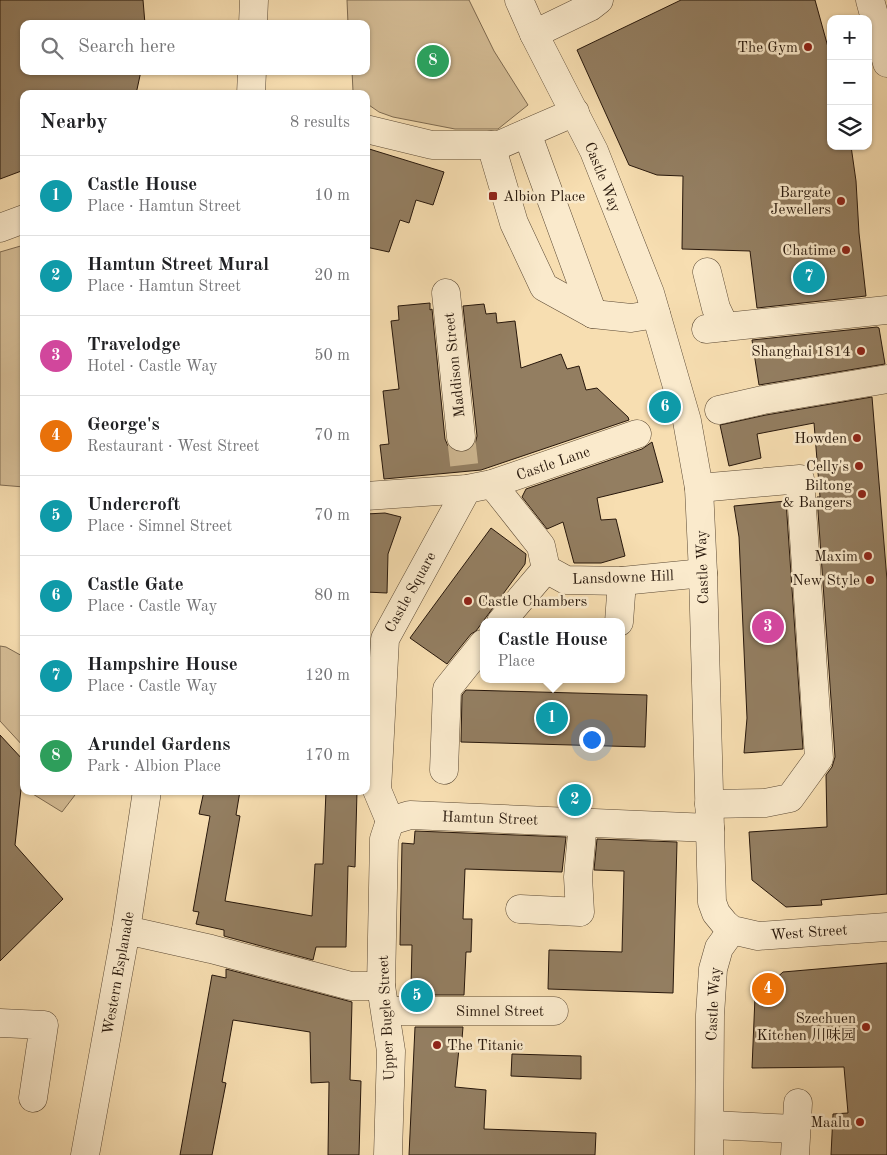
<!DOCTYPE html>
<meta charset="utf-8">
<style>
body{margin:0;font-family:"Old Standard TT","Noto Serif SC",serif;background:#f6f6f6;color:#202124}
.controls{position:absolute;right:15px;top:15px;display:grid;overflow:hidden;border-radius:10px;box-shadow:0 1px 4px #0004}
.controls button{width:45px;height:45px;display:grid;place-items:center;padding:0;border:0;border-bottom:1px solid #e0e0e0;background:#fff;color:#202124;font:25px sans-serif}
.you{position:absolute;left:591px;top:739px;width:18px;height:18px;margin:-12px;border:4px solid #fff;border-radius:50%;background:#1a73e8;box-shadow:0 0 0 8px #1a73e833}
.badge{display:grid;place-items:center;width:32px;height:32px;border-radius:50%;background:#8f2418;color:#fff;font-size:16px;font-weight:700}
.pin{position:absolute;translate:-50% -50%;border:2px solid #fff;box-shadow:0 1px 5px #0006}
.popup{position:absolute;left:480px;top:618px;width:145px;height:65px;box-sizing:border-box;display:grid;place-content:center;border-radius:10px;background:#fff;filter:drop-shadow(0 1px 4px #0005);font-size:16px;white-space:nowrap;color:#757577}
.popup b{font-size:19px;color:#202124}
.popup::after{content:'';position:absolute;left:50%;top:100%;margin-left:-10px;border:10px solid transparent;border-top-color:#fff}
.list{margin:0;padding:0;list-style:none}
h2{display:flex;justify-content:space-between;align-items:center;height:65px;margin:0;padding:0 20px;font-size:21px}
h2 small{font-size:16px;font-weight:400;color:#757577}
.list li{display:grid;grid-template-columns:32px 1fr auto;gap:15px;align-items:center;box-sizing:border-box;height:80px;padding:0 20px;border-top:1px solid #e0e0e0}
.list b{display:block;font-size:19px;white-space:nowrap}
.list p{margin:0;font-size:16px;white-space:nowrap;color:#757577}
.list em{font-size:16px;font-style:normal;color:#757577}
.icon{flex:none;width:28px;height:28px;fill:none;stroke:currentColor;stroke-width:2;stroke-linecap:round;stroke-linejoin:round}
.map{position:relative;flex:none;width:887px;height:1155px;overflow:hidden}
.search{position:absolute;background:#fff;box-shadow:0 1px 4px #0004;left:20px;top:20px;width:350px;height:55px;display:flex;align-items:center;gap:12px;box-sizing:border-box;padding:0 18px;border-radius:10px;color:#757577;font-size:19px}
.panel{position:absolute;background:#fff;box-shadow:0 1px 4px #0004;left:20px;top:90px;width:350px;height:705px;border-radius:10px}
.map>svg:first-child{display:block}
.green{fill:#d4bc95;stroke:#7e6a50}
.building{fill:#937e61;stroke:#27170b}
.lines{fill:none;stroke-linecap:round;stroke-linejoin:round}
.minor-tunnel{stroke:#cdb690;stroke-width:28;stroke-dasharray:28 14;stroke-linecap:butt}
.minor-casing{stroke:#5b4934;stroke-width:29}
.minor{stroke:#faeacc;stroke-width:28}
.poi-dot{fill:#8f2418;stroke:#faeacc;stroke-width:2}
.labels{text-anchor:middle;stroke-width:5;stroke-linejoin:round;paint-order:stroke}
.poi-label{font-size:15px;fill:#27170b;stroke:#faeacc;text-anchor:end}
.street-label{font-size:15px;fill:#27170b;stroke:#faeacc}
</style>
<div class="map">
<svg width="887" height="1155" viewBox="0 0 887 1155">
<rect width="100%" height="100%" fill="#f7deb1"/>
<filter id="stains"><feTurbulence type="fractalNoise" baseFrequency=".004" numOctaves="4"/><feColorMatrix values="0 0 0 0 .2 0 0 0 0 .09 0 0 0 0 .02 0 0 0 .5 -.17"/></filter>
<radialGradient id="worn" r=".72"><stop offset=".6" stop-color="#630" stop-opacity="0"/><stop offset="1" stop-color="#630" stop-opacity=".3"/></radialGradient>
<!-- green -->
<g class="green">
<path d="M 347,0 L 469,0 L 494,51 L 528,105 L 498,129 L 455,129 L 393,117 L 379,112 L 366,103 L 366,94 L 355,94 L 353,91 L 352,71 L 366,71 L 366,24 L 348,24 Z"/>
<path d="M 24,245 L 24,487 L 0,485 L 0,252 Z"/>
<path d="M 0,646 L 6,647 L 24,657 L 24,747 L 0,721 Z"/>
<path d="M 28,791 L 75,791 L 75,795 L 62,812 Z"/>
</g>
<!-- building -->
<g class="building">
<path d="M 0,0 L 143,0 L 145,24 L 24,24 L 24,71 L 141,71 L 136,94 L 24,94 L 24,170 L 0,179 Z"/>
<path d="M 681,0 L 815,0 L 831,58 L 831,146 L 851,146 L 856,181 L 859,233 L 866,296 L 757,308 L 750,251 L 682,249 L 683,176 L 657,175 L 629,165 L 577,50 Z"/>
<path d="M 366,148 L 444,172 L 433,205 L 416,200 L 409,223 L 400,220 L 389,252 L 366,247 Z"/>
<path d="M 430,303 L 430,310 L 432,309 L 445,439 L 448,446 L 454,451 L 462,453 L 470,450 L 475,444 L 477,436 L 463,306 L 484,304 L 486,314 L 496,313 L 497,323 L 515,321 L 521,368 L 561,354 L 567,369 L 579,366 L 586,390 L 597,388 L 628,417 L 629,420 L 481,470 L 384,479 L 380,445 L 389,444 L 383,391 L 399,389 L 391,321 L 399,320 L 398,306 Z"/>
<path d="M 877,327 L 879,328 L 885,364 L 759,385 L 752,340 Z"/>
<path d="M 872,397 L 887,580 L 887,894 L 821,900 L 822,905 L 786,907 L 752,880 L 749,832 L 827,827 L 826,775 L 832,767 L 835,757 L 817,497 L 820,497 L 814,423 L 757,434 L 761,458 L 729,466 L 720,425 L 766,415 Z"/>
<path d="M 652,442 L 663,482 L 597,498 L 601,520 L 616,519 L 625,556 L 601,563 L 574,563 L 563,522 L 547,529 L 522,497 L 526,489 L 642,449 Z"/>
<path d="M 786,501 L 803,749 L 744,753 L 747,718 L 739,537 L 734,506 Z"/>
<path d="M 385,513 L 401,517 L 388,554 L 387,593 L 366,592 L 366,514 Z"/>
<path d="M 491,528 L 526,554 L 525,564 L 476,631 L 471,634 L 447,664 L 410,638 Z"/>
<path d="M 466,690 L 647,695 L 645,747 L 461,742 L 462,695 Z"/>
<path d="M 0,735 L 24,761 L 15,845 L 63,899 L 0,961 Z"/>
<path d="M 204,791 L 240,791 L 236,815 L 240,816 L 225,901 L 312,916 L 315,864 L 323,864 L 326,791 L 357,791 L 355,867 L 348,866 L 346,947 L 316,947 L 313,960 L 224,936 L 224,930 L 196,924 L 199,912 L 193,911 L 210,816 L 199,814 Z"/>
<path d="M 415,831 L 566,837 L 562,872 L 465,869 L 463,919 L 472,919 L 471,952 L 466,952 L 464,995 L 416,995 L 416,989 L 411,988 L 412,945 L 400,945 L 402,843 L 414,844 Z"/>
<path d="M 597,839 L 677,842 L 673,993 L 548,989 L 549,950 L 622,952 L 624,871 L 594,870 Z"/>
<path d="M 887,963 L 887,1155 L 831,1155 L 833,1114 L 848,1113 L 844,1067 L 752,1068 L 755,997 L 783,972 Z"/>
<path d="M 226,969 L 352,1002 L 350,1080 L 361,1081 L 359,1155 L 328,1155 L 329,1082 L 311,1083 L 310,1032 L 233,1020 L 222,1082 L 226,1083 L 212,1155 L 180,1155 L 212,975 L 226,978 Z"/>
<path d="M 415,1027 L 463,1027 L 462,1039 L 460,1039 L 455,1087 L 486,1090 L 484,1129 L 596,1133 L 595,1155 L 409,1155 Z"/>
<path d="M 512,1054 L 581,1056 L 581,1079 L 511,1076 Z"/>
</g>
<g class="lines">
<!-- minor-tunnel -->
<path class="minor-tunnel" d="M 461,437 L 465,472"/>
<!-- minor casing -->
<g class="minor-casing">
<g id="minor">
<path d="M 519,0 L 534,34 L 594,151 L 650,293 L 687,421 L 699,488 L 703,573 L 712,902 L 716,913 L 725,924 L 732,930 L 758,936 L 887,927"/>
<path d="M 870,0 L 887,63"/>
<path d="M 253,24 L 254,0"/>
<path d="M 534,34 L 590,7 L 599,0"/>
<path d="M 251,94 L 252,71"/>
<path d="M 366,129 L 432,145 L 499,145 L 575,112"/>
<path d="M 527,133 L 593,314"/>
<path d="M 491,145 L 514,223 L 544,287 L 593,314 L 631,318 L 656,314"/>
<path d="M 0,228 L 24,219"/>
<path d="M 707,272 L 716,308 L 725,327"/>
<path d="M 446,293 L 461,437"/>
<path d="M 706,329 L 887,310"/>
<path d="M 719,410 L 763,400 L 887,379"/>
<path d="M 492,484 L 541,546 L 546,569 L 566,580 L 622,581 L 703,573"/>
<path d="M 699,488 L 800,479 L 819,758 L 790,798 L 765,803 L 709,804"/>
<path d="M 366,496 L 467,489 L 492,484 L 637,434"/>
<path d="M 501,622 L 546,569"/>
<path d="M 619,622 L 622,581"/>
<path d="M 444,770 L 447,689 L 483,644"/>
<path d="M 390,821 L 377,790 L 385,639 L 467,489"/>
<path d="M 390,821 L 410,815 L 710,828"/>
<path d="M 520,909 L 580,912 L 578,877 L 583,822"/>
<path d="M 126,930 L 211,949 L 351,986 L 381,986"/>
<path d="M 386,1011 L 554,1011"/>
<path d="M 0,1023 L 44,1025 L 33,1098"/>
<path d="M 711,1125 L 796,1129"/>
<path d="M 85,1155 L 126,930 L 147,791"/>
<path d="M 388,1155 L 391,1051 L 381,986 L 384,839 L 390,821"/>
<path d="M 709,1155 L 710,1015 L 713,969 L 719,948 L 732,930"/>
<path d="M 795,1155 L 798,1103"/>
</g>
</g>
<!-- minor -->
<use href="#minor" class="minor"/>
</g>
<!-- markers -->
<g class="poi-dot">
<circle cx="808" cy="47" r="5"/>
<rect x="488" y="191" width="10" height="10" rx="2.5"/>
<circle cx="841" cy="201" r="5"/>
<circle cx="846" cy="250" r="5"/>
<circle cx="861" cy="351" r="5"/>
<circle cx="857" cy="438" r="5"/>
<circle cx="859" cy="466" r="5"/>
<circle cx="862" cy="494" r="5"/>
<circle cx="868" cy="556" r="5"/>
<circle cx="870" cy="580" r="5"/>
<circle cx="468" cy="601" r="5"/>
<circle cx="866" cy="1027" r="5"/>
<circle cx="437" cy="1045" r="5"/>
<circle cx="860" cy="1122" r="5"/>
</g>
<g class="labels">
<!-- poi labels -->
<g class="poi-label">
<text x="798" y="52">The Gym</text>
<text x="831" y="197">Bargate<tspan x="831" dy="17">Jewellers</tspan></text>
<text x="503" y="201" text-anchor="start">Albion Place</text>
<text x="836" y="255">Chatime</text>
<text x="851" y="356">Shanghai 1814</text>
<text x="847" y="443">Howden</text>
<text x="849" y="471">Celly's</text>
<text x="852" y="490">Biltong<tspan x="852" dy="17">&amp; Bangers</tspan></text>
<text x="858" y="561">Maxim</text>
<text x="860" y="585">New Style</text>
<text x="478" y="606" text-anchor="start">Castle Chambers</text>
<text x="856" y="1023">Szechuen<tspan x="856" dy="17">Kitchen 川味园</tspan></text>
<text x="447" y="1050" text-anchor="start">The Titanic</text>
<text x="850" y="1127">Maalu</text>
</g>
<!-- street labels -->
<g class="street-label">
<text transform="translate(603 177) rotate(68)" y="5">Castle Way</text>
<text transform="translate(454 365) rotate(-96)" y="5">Maddison Street</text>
<text transform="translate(553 463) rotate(-19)" y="5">Castle Lane</text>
<text transform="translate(702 567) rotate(-92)" y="5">Castle Way</text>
<text transform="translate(623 577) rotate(-2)" y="5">Lansdowne Hill</text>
<text transform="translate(410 592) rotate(-61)" y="5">Castle Square</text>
<text transform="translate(490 818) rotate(2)" y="5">Hamtun Street</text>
<text transform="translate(809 932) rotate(-4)" y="5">West Street</text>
<text transform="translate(118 973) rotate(-80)" y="5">Western Esplanade</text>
<text transform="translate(713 1004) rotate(-87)" y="5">Castle Way</text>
<text x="500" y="1016">Simnel Street</text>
<text transform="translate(386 1018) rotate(-93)" y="5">Upper Bugle Street</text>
</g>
</g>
<rect width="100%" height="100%" filter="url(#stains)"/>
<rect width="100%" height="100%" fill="url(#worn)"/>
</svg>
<div class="controls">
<button>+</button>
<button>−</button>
<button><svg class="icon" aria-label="layers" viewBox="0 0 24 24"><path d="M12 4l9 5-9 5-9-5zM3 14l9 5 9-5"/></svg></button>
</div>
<div class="you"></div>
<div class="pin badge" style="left:552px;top:718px;background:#0f9aa8">1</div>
<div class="popup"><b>Castle House</b>Place</div>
<div class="pin badge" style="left:575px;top:800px;background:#0f9aa8">2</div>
<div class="pin badge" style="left:768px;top:627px;background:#d1479c">3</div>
<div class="pin badge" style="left:768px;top:989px;background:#e8710a">4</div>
<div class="pin badge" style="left:417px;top:996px;background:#0f9aa8">5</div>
<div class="pin badge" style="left:665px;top:407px;background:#0f9aa8">6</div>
<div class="pin badge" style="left:809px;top:277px;background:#0f9aa8">7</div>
<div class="pin badge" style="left:433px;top:61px;background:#2e9e5b">8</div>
<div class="search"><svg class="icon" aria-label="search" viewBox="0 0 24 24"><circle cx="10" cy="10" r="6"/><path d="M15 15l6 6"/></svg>Search here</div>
<section class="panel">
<h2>Nearby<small>8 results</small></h2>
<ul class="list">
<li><span class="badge" style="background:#0f9aa8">1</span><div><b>Castle House</b><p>Place · Hamtun Street</p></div><em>10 m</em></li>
<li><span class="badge" style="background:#0f9aa8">2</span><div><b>Hamtun Street Mural</b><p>Place · Hamtun Street</p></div><em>20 m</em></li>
<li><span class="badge" style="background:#d1479c">3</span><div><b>Travelodge</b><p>Hotel · Castle Way</p></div><em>50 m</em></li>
<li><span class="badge" style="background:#e8710a">4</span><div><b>George's</b><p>Restaurant · West Street</p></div><em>70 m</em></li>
<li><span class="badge" style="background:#0f9aa8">5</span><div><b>Undercroft</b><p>Place · Simnel Street</p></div><em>70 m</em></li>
<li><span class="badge" style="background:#0f9aa8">6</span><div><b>Castle Gate</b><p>Place · Castle Way</p></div><em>80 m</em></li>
<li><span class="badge" style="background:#0f9aa8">7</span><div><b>Hampshire House</b><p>Place · Castle Way</p></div><em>120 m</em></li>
<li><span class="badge" style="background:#2e9e5b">8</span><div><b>Arundel Gardens</b><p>Park · Albion Place</p></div><em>170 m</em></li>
</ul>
</section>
</div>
